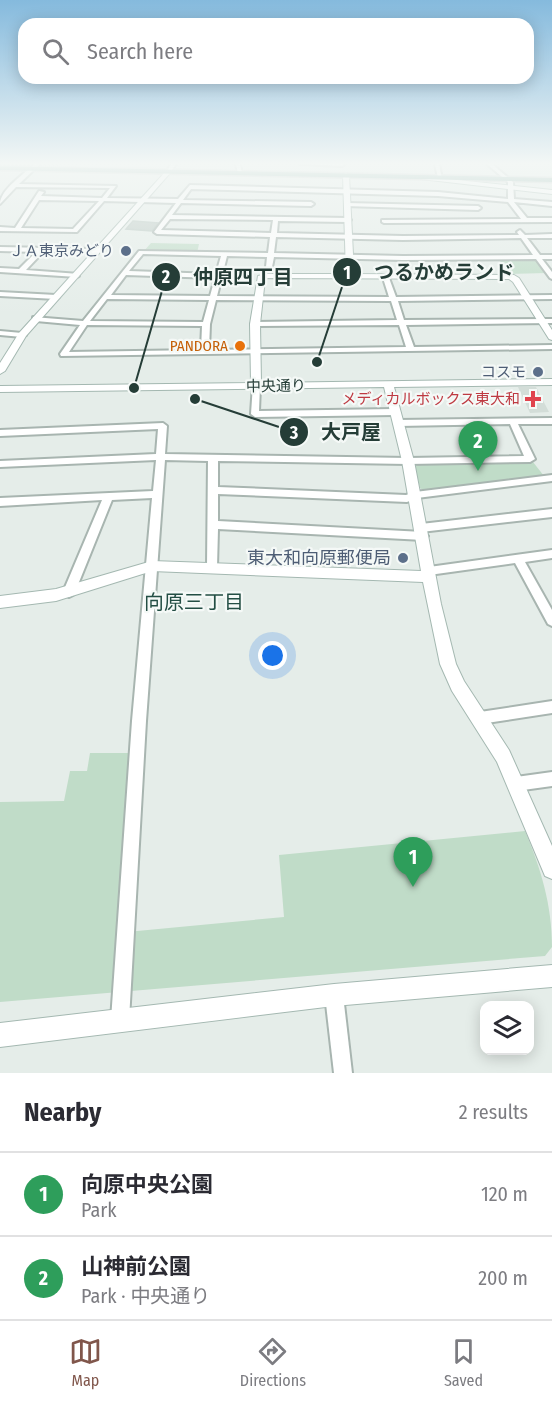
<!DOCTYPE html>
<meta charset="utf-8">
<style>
body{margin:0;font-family:"Fira Sans Condensed","Noto Sans JP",sans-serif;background:#f2f2f3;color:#2b2b33}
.controls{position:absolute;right:18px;bottom:18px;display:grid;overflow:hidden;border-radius:12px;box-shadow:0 3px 15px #0003}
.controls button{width:54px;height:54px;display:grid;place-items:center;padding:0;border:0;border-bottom:2px solid #e1e1e2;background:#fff;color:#2b2b33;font:30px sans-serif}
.you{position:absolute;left:273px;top:656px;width:21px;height:21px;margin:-15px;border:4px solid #fff;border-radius:50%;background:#1a73e8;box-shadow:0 0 0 9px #1a73e833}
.badge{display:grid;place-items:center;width:39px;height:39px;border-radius:50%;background:#80564b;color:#fff;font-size:20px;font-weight:700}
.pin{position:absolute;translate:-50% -50px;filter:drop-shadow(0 2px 3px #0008)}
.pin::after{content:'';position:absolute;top:32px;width:21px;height:18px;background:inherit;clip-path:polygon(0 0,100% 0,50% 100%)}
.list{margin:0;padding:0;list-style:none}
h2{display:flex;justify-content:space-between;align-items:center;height:78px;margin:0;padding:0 24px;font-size:26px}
h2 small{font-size:20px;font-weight:400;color:#7c7c81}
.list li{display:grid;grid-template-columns:39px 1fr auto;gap:18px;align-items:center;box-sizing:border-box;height:84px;padding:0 24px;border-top:2px solid #e1e1e2}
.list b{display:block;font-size:22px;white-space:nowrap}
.list p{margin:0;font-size:20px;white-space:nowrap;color:#7c7c81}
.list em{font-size:20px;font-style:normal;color:#7c7c81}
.icon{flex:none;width:33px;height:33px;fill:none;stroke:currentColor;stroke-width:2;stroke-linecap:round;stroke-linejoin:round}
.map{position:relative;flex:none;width:552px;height:1073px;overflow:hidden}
.search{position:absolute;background:#fff;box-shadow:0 3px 15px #0003;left:18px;right:18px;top:18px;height:66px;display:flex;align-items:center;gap:15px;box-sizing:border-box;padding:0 21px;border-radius:18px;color:#7c7c81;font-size:22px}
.sheet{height:246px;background:#fff}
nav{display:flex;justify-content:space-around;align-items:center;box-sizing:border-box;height:84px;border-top:2px solid #e1e1e2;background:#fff;font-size:16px;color:#7c7c81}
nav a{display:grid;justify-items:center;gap:3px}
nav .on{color:#80564b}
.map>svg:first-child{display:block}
.built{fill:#d3ddd8}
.green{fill:#c0dcc8}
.building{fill:#bdcac5;stroke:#b7c6c0;stroke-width:1.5}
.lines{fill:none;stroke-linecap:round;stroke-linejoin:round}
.street-casing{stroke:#a8b5b0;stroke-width:4}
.secondary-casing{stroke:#a4b8b1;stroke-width:2}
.primary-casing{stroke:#c2c9c7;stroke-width:3}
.street{fill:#fff;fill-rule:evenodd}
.secondary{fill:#fff;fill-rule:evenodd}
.primary{fill:#6d9e93;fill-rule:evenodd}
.service-dot{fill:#5c6f8a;stroke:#f5f9f7;stroke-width:2}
.food-dot{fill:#e8710a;stroke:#f5f9f7;stroke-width:2}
.health-dot{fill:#e0444e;stroke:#f5f9f7;stroke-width:2}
.labels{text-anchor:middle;stroke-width:4.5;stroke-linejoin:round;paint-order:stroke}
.far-service-label{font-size:15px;fill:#4e5e75;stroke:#f5f9f7;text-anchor:end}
.far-food-label{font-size:15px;fill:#c56008;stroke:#f5f9f7;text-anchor:end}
.far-street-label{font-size:15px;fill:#253d37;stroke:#f5f9f7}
.far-health-label{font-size:15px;fill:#be3a42;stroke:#f5f9f7;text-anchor:end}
.service-label{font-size:18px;fill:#4e5e75;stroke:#f5f9f7;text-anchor:end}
.neighbourhood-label{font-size:20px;fill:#234e44;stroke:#f5f9f7}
.leader{fill:none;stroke:#253d37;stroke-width:2}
.callout-dot{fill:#253d37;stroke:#f5f9f7;stroke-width:2}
.mark-label{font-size:18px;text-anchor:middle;font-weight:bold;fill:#fff}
.callout-label{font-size:20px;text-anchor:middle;font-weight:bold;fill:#253d37;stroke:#f5f9f7;stroke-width:4.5;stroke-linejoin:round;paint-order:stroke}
</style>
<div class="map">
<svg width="552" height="1073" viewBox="0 0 552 1073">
<rect width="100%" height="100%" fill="#e5ede9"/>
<!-- built -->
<path class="built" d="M 518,387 L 536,387 L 549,412 L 530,413 Z"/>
<!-- green -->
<g class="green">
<path d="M 151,243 L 199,244 L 197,253 L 144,251 Z"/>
<path d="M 532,258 L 537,259 L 547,273 L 507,274 L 499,259 Z"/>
<path d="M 533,462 L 544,476 L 423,490 L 420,488 L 415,467 L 419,464 Z"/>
<path d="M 90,753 L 129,753 L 116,933 L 284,917 L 279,855 L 525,831 C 541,869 552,905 552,947 L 545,956 L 0,1002 L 0,802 L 64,801 L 70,771 L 87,771 Z"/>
</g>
<!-- building -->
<path class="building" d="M 133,221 L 158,223 L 152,231 L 126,229 Z"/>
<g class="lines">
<!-- street casing -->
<g class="street-casing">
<g id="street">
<path d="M 35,164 L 40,164 L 19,184 L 116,186 L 107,198 L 178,199 L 190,185 L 438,192 L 508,199 L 508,182 L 487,164 L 492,164 L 513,182 L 514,199 L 552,202 L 552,206 L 514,202 L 527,218 L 552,218 L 552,222 L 384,223 L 382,222 L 382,220 L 521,219 L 508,202 L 438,196 L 191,189 L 183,200 L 311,202 L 314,204 L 311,206 L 181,203 L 172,215 L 348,218 L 351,220 L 348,222 L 278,221 L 277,233 L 403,236 L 519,235 L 517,232 L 520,230 L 525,235 L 552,234 L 552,238 L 527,238 L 540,255 L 552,255 L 552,259 L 542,259 L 552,272 L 552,279 L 550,278 L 536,259 L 403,260 L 274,257 L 272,267 L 269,269 L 266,267 L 267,257 L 227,256 L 217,296 L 389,297 L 383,278 L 386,276 L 389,278 L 396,297 L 552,295 L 552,299 L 398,301 L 404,320 L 552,319 L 552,323 L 406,325 L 414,347 L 552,345 L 552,349 L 61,356 L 60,354 L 80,325 L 36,321 L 33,321 L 33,317 L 83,321 L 139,251 L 268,253 L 270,237 L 157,234 L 154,232 L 176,203 L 104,201 L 77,232 L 0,231 L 0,227 L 15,228 L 39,191 L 44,192 L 41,196 L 102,198 L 110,188 L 16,187 L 0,204 C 0,190 25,173 35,164 ZM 39,200 L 99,201 L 73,229 L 21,228 ZM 170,219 L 273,220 L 271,233 L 161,230 ZM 276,237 L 403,240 L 521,238 L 533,255 L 403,256 L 274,253 ZM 143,254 L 221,256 L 216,274 L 129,271 ZM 126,275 L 215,278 L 210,296 L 111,295 ZM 107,299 L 209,300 L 203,322 L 90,321 ZM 216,300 L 391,301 L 397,320 L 255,322 L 251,324 L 255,326 L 399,325 L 406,347 L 209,350 L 210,324 ZM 87,325 L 202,326 L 201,350 L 69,352 Z"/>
<path d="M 171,164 L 176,164 L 170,173 L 166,173 Z"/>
<path d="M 236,164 L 240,164 L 242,174 L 238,173 Z"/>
<path d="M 300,164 L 344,164 L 344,165 L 342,166 Z"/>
<path d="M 435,164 L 439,164 L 442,179 L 438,178 Z"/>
<path d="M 347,203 L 478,206 L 481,208 L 478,210 L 345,206 Z"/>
<path d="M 0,247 L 97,249 L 100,251 L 97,253 L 43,252 L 26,270 L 79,274 L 79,276 L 77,277 L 0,272 L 0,268 L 19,269 L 36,252 L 0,251 Z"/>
<path d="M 0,292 L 56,295 L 59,297 L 56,299 L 0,296 Z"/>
<path d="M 0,331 L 22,333 L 26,335 L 22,337 L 0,335 Z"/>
<path d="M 253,384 L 256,384 L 260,386 L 259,411 L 395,409 L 399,412 L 395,415 L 255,417 L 251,414 Z"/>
<path d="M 552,418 L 552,424 L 518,424 L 535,459 L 530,462 L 408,464 L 218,461 L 218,487 L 406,495 L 415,492 L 552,475 L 552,481 L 417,498 L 407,502 L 218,494 L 218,521 L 423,532 L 428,536 L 423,540 L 218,529 L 217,567 L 216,570 L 208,570 L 207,567 L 208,461 L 165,460 L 146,721 L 129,1020 L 126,1026 L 120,1029 L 114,1026 L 111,1020 L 132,721 L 152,498 L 112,500 L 75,592 L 73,595 L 69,597 L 65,595 L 63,592 L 102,500 L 0,506 L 0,498 L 153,491 L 156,460 L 0,467 L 0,461 L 156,454 L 158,429 L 0,436 L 0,430 L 163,423 L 167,426 L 165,454 L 408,458 L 524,456 L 510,424 L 398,426 L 394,423 L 398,420 Z"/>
<path d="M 552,509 L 552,517 L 421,532 L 416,528 L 421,524 Z"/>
<path d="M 552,550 L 552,558 L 525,562 L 552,610 L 552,626 L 548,624 L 515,563 L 429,575 L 425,574 L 423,571 L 425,568 L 429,567 Z"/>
<path d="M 552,701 L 552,713 L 480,724 L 475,722 L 473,718 L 475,714 L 480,712 Z"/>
<path d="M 552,772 L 552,786 L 516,791 L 511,789 L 509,784 L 511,779 L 516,777 Z"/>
<path d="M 334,986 L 340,989 L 343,995 L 352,1073 L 334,1073 L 325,995 L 328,989 Z"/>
</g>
</g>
<!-- secondary casing -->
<g class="secondary-casing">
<g id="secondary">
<path d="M 166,171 L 171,172 L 26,336 L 5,371 L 0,374 L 0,363 L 19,333 Z"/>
<path d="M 346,173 L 349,175 L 354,274 L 514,275 L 519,278 L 552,330 L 552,340 L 549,339 L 513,282 L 509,279 L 268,278 L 265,279 L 260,324 L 261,383 L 552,379 L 552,385 L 394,387 L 414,461 L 441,604 L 456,664 L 464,681 L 509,750 L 552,846 L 552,879 L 545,876 L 497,762 L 452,691 L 440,664 L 423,582 L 152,571 L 56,601 L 0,608 L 0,596 L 56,589 L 152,561 L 421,571 L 402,461 L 384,387 L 0,392 L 0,386 L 251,383 L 250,324 L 258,276 L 267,274 L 346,274 L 343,175 Z"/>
<path d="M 419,176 L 552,190 L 552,194 L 421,179 Z"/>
<path d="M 552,965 L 552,987 L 334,1006 L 0,1047 L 0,1023 L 334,984 Z"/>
</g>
</g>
<!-- primary casing -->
<g class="primary-casing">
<path id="primary" d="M 0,166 L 552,178 L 552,182 L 0,170 Z"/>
</g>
<!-- street -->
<use href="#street" class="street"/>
<!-- secondary -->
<use href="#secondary" class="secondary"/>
<!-- primary -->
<use href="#primary" class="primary"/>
</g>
<!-- sky -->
<linearGradient id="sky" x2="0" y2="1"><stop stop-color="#85badd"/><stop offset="0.52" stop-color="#f3f7f5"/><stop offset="1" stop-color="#f3f7f5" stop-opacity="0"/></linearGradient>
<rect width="552" height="314" fill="url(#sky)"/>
<!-- markers -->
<g class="service-dot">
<circle cx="126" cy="251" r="6"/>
<circle cx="538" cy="372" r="6"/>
<circle cx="403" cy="558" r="6"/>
</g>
<circle class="food-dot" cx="240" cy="346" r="6"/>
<path class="health-dot" d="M530 390h6v6h6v6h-6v6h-6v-6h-6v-6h6z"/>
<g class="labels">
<!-- far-service labels -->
<g class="far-service-label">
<text x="114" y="256">ＪＡ東京みどり</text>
<text x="526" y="377">コスモ</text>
</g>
<!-- far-food labels -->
<g class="far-food-label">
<text x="228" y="351">PANDORA</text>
</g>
<!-- far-street labels -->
<g class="far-street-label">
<text transform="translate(276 386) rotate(-1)" y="5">中央通り</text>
</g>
<!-- far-health labels -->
<g class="far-health-label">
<text x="520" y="404">メディカルボックス東大和</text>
</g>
<!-- service labels -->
<g class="service-label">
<text x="391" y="564">東大和向原郵便局</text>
</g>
<!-- neighbourhood labels -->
<g class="neighbourhood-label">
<text x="194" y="609">向原三丁目</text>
</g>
</g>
<!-- callouts -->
<path class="leader" d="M317 362L347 272M134 388L166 277M195 399L294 432"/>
<g class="callout-dot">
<circle cx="317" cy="362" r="6"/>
<circle cx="134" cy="388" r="6"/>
<circle cx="195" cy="399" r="6"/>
<circle cx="347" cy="272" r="15"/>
<circle cx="166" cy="277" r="15"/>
<circle cx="294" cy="432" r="15"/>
</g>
<g class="mark-label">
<text x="347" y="279">1</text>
<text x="166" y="283">2</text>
<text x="294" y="439">3</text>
</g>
<g class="callout-label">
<text x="444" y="279">つるかめランド</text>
<text x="243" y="284">仲原四丁目</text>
<text x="351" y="439">大戸屋</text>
</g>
</svg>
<div class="controls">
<button><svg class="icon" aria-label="layers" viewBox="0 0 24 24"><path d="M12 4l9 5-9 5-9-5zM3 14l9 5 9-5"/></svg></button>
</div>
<div class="you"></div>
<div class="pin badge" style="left:413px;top:887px;background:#2e9e5b">1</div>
<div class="pin badge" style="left:478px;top:471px;background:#2e9e5b">2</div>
<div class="search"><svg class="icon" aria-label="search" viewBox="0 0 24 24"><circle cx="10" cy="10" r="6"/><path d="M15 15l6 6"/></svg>Search here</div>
</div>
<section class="sheet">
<h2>Nearby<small>2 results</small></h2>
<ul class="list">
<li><span class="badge" style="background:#2e9e5b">1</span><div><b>向原中央公園</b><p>Park</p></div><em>120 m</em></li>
<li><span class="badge" style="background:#2e9e5b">2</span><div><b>山神前公園</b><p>Park · 中央通り</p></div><em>200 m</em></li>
</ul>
</section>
<nav>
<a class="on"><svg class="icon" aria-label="map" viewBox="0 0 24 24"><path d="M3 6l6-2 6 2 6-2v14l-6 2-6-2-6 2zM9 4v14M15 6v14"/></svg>Map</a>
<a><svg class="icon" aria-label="directions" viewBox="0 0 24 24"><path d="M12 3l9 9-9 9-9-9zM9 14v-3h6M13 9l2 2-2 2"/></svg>Directions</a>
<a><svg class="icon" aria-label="saved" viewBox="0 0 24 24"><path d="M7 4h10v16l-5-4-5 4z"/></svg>Saved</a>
</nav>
